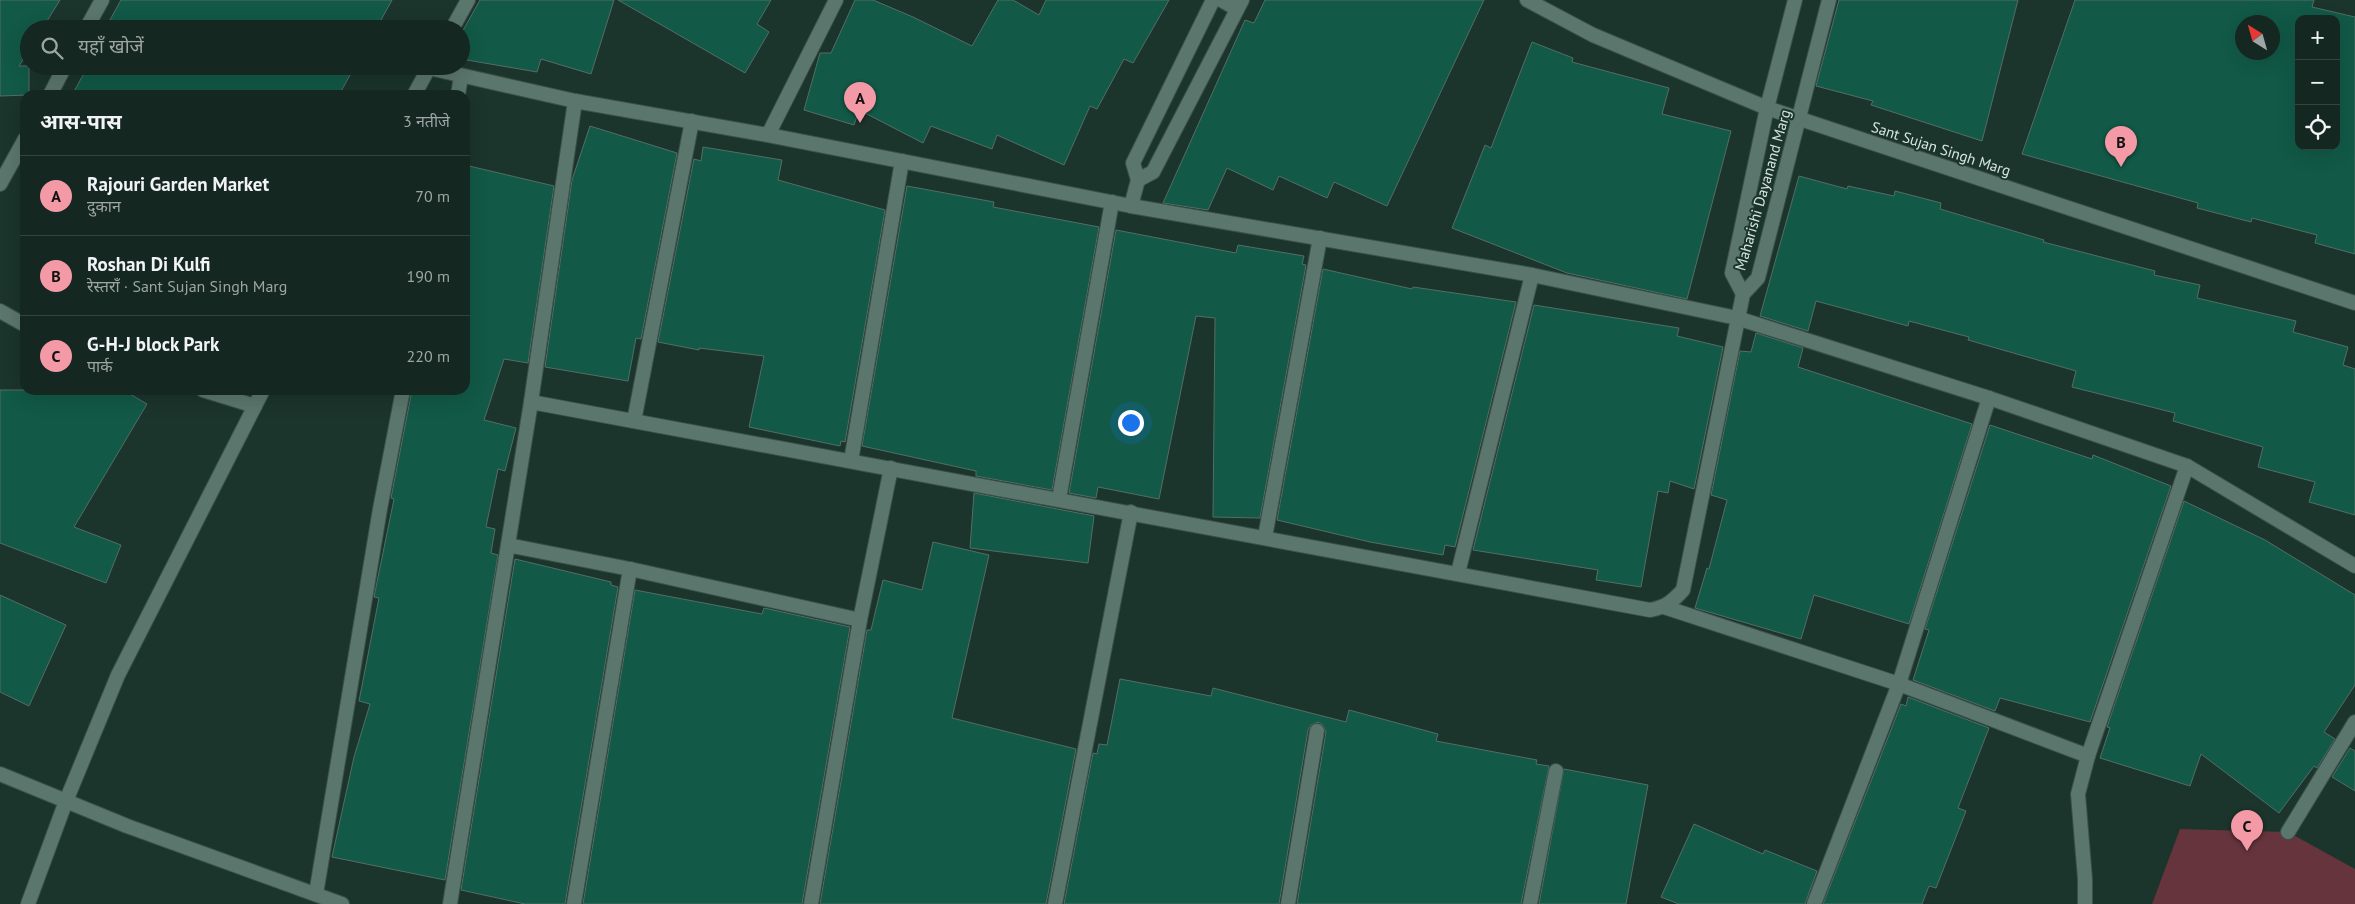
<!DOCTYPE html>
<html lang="hi">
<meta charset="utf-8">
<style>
body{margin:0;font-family:"PT Sans","Noto Sans Devanagari",sans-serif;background:#1d2f2a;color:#f1f3f6}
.controls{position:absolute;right:15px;top:15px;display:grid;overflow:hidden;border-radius:10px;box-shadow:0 5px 20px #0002}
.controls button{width:45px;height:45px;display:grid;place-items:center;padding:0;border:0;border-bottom:1px solid #33443f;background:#142721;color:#f1f3f6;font:25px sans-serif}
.compass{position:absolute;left:2235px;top:15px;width:45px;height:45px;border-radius:50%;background:#142721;box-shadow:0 5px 20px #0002;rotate:323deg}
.you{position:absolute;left:1130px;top:422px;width:18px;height:18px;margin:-12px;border:4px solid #fff;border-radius:50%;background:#1a73e8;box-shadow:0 0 0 8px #1a73e833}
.badge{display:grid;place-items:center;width:32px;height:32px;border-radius:50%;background:#f49aa6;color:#111;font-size:16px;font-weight:700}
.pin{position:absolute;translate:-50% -41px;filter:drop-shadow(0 1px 2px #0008)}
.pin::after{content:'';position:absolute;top:26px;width:18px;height:15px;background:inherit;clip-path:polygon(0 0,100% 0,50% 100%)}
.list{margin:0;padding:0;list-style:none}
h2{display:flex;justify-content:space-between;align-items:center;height:65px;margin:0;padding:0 20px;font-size:21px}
h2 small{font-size:16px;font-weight:400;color:#9da5a5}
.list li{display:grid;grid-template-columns:32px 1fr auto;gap:15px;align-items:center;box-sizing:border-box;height:80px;padding:0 20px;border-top:1px solid #33443f}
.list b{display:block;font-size:19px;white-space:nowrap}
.list p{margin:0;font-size:16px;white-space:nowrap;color:#9da5a5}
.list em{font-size:16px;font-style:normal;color:#9da5a5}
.icon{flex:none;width:28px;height:28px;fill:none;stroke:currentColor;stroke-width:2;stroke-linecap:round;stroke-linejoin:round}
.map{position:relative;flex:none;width:2355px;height:904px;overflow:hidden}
.search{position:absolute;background:#142721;box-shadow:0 5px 20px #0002;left:20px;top:20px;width:450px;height:55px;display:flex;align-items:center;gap:12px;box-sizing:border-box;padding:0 18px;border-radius:28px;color:#9da5a5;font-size:19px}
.panel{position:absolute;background:#142721;box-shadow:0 5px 20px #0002;left:20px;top:90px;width:450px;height:305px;border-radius:15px}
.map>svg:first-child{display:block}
.green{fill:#65343c}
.building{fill:#125947;stroke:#546e65;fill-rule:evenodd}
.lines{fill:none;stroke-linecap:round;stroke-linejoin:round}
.minor-casing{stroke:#3a5049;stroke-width:16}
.minor{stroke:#5b766c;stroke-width:14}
.labels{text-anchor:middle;stroke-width:4;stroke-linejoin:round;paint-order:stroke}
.street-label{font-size:15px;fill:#d7e5e0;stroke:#1b342c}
</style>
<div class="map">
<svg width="2355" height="904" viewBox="0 0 2355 904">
<rect width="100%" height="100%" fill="#1b342c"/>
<!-- green -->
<path class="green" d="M 2180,829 L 2288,832 L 2355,869 L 2355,904 L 2152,904 Z"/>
<!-- building -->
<g class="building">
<path d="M 0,0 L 60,0 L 42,29 L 29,29 L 29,50 L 19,66 L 29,66 L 29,95 L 0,96 Z"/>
<path d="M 121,0 L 392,0 L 376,29 L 105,29 Z"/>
<path d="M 480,0 L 614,0 L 591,74 L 541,59 L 537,72 L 461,59 L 461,34 Z"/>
<path d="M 618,0 L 771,0 L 757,24 L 769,32 L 745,73 Z"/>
<path d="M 855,0 L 873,0 L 913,17 L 972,46 L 998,0 L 1013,0 L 1039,15 L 1046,0 L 1169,0 L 1133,63 L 1124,59 L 1097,109 L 1090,106 L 1064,165 L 997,135 L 992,149 L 931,126 L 923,143 L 859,110 L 854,125 L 804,110 L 820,53 L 831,53 Z"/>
<path d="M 1265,0 L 1484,0 L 1387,206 L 1334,182 L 1327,198 L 1279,176 L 1273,190 L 1227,168 L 1208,210 L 1163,203 L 1245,20 L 1254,23 Z"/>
<path d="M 1839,0 L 2018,0 L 1982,141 L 1871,105 L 1873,101 L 1816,86 Z"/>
<path d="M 2075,0 L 2314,0 L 2312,7 L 2355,17 L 2355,254 L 2315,243 L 2317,235 L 2252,218 L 2251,222 L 2197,208 L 2198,203 L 2022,154 ZM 2299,19 L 2336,19 L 2336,146 L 2299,146 ZM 2242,22 L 2272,22 L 2272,52 L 2242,52 Z"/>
<path d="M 1532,42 L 1573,58 L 1572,62 L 1669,88 L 1662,114 L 1731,131 L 1687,299 L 1567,273 L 1452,228 L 1485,145 L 1491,148 Z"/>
<path d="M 88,66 L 355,66 L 339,95 L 72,95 Z"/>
<path d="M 590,126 L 677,153 L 641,339 L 636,338 L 628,381 L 545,367 L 572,180 Z"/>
<path d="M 703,147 L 782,160 L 778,180 L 885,210 L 845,442 L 841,441 L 840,446 L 749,427 L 764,356 L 699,348 L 699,350 L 658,342 L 694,159 L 701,161 Z"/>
<path d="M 465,165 L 554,186 L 528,363 L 504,359 L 484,420 L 516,428 L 505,471 L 498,469 L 486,527 L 495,529 L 491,553 L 498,555 L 445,880 L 332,857 L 354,757 L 370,704 L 359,701 L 379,598 L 374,597 L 394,499 L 391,498 L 412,390 L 465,390 Z"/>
<path d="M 1799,176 L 1847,189 L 1848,186 L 1894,196 L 1895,191 L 1941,203 L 1940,209 L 2044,240 L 2043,242 L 2155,271 L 2154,275 L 2200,285 L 2197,298 L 2296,321 L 2293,332 L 2348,347 L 2343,365 L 2355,369 L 2355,515 L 2309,502 L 2315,482 L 2258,467 L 2263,447 L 2173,421 L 2175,413 L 2072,387 L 2076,371 L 1968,340 L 1969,337 L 1909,321 L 1908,326 L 1816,301 L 1808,331 L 1760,316 Z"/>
<path d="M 907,186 L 994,202 L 993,207 L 1099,227 L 1052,490 L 976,476 L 976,471 L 862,446 Z"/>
<path d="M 1116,230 L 1236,253 L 1238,245 L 1304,256 L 1302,264 L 1306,265 L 1260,518 L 1213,517 L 1215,318 L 1196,316 L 1159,499 L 1098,487 L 1096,498 L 1069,493 Z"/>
<path d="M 1323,269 L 1412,289 L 1413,287 L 1516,302 L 1455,547 L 1445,545 L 1443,555 L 1370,542 L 1277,520 Z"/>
<path d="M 1534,305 L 1679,328 L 1677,336 L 1723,347 L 1694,489 L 1670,481 L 1668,493 L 1658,491 L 1641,587 L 1596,580 L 1598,570 L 1473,550 Z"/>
<path d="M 1756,333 L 1803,348 L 1798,367 L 1972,424 L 1909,624 L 1814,595 L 1801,639 L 1695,608 L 1707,568 L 1709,569 L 1727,500 L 1711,495 L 1740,351 L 1751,352 Z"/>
<path d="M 0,390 L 123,390 L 147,404 L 74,527 L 121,545 L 106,583 L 0,543 Z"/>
<path d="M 1990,425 L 2092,459 L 2093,455 L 2171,486 L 2090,722 L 2000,698 L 1995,711 L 1913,680 L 1929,630 L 1925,629 Z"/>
<path d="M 974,493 L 1094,516 L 1088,563 L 970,548 Z"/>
<path d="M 2184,501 L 2265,540 L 2355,595 L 2355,685 L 2324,732 L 2335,739 L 2317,768 L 2314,766 L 2279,813 L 2201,754 L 2190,786 L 2100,758 L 2110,728 L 2107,727 Z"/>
<path d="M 933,542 L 989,555 L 952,718 L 1076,749 L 1046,904 L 820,904 L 867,630 L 871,630 L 883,580 L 922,590 Z"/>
<path d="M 515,559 L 611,582 L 611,585 L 618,587 L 565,904 L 525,904 L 461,890 Z"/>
<path d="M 635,590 L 762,614 L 764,608 L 850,627 L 802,904 L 583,904 Z"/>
<path d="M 0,595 L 66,625 L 29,706 L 0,692 Z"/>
<path d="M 1120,679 L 1211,696 L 1213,688 L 1346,722 L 1349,710 L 1438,734 L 1436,741 L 1537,760 L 1536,764 L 1549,766 L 1521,904 L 1297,904 L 1326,732 L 1323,725 L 1318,722 L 1311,725 L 1308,730 L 1279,904 L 1064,904 L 1093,753 L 1097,754 L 1099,744 L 1107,745 Z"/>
<path d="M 1908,697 L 1989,728 L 1958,808 L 1966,811 L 1936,888 L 1929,886 L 1922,904 L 1823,904 L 1901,704 L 1906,706 Z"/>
<path d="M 2350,748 L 2355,751 L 2355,791 L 2332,777 Z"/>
<path d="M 1564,769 L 1648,785 L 1626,904 L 1539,904 Z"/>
<path d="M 1694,824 L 1763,854 L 1765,850 L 1817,871 L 1805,904 L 1679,904 L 1661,897 Z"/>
</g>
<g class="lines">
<!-- minor casing -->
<g class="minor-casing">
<g id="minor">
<path d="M 1221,0 L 1237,9"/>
<path d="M 1527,0 L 1593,35 L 1767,108 L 2355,303"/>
<path d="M 86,29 L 102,0"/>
<path d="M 452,29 L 468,0"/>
<path d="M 429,68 L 575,101 L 768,135 L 1131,206 L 1532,275 L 1737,318 L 1989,398 L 2187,466 L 2355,566"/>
<path d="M 50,95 L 65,66"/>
<path d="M 414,95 L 430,66"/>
<path d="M 458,95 L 461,76"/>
<path d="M 768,135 L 836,0"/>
<path d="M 1138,180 L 1153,172 L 1242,0"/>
<path d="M 0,184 L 25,139"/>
<path d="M 1131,206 L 1138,180 L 1133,163 L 1213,0"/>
<path d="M 1743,294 L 1732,273 L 1767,108 L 1795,0"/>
<path d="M 0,311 L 25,325"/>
<path d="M 203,390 L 255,406"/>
<path d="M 531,402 L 575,101"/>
<path d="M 634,421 L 692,121"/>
<path d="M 851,461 L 902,161"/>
<path d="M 1059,499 L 1112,202"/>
<path d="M 1265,537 L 1320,238"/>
<path d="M 508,545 L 630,569 L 860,620"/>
<path d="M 1458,573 L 1532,275"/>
<path d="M 1664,607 L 1899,684 L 2088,756"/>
<path d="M 0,774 L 127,826 L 342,904"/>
<path d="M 2288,832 L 2355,722"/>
<path d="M 316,894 L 380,509 L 403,390"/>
<path d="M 28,904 L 66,801 L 118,675 L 263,390"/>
<path d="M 450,904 L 531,402 L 1650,610 C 1666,607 1673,601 1683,590 L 1743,294 L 1758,278 L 1829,0"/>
<path d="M 574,904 L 630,569"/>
<path d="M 811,904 L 860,620 L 891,468"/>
<path d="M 1055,904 L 1131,512"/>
<path d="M 1288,904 L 1317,731"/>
<path d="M 1530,904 L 1556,771"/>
<path d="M 1814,904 L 1899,684 L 1989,398"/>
<path d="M 2085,904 L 2085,879 L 2078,794 L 2088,756 L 2187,466"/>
</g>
</g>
<!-- minor -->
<use href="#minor" class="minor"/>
</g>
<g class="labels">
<!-- street labels -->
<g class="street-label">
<text transform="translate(1941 149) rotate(18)" y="5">Sant Sujan Singh Marg</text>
<text transform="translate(1763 190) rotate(-74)" y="5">Maharishi Dayanand Marg</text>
</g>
</g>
</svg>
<div class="controls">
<button>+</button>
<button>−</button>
<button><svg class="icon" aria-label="locate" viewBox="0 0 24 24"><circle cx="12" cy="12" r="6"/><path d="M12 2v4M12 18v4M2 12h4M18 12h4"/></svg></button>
</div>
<svg class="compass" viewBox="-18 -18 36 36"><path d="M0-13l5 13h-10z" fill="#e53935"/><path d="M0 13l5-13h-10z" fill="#9da5a5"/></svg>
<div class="you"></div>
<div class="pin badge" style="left:860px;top:123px">A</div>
<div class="pin badge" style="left:2121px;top:167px">B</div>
<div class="pin badge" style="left:2247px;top:851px">C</div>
<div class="search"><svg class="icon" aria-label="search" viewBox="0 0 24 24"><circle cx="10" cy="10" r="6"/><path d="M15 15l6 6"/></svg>यहाँ खोजें</div>
<section class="panel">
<h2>आस-पास<small>3 नतीजे</small></h2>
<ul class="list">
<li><span class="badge">A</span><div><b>Rajouri Garden Market</b><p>दुकान</p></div><em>70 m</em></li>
<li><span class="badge">B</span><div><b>Roshan Di Kulfi</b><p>रेस्तराँ · Sant Sujan Singh Marg</p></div><em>190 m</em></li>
<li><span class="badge">C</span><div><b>G-H-J block Park</b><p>पार्क</p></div><em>220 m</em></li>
</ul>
</section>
</div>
